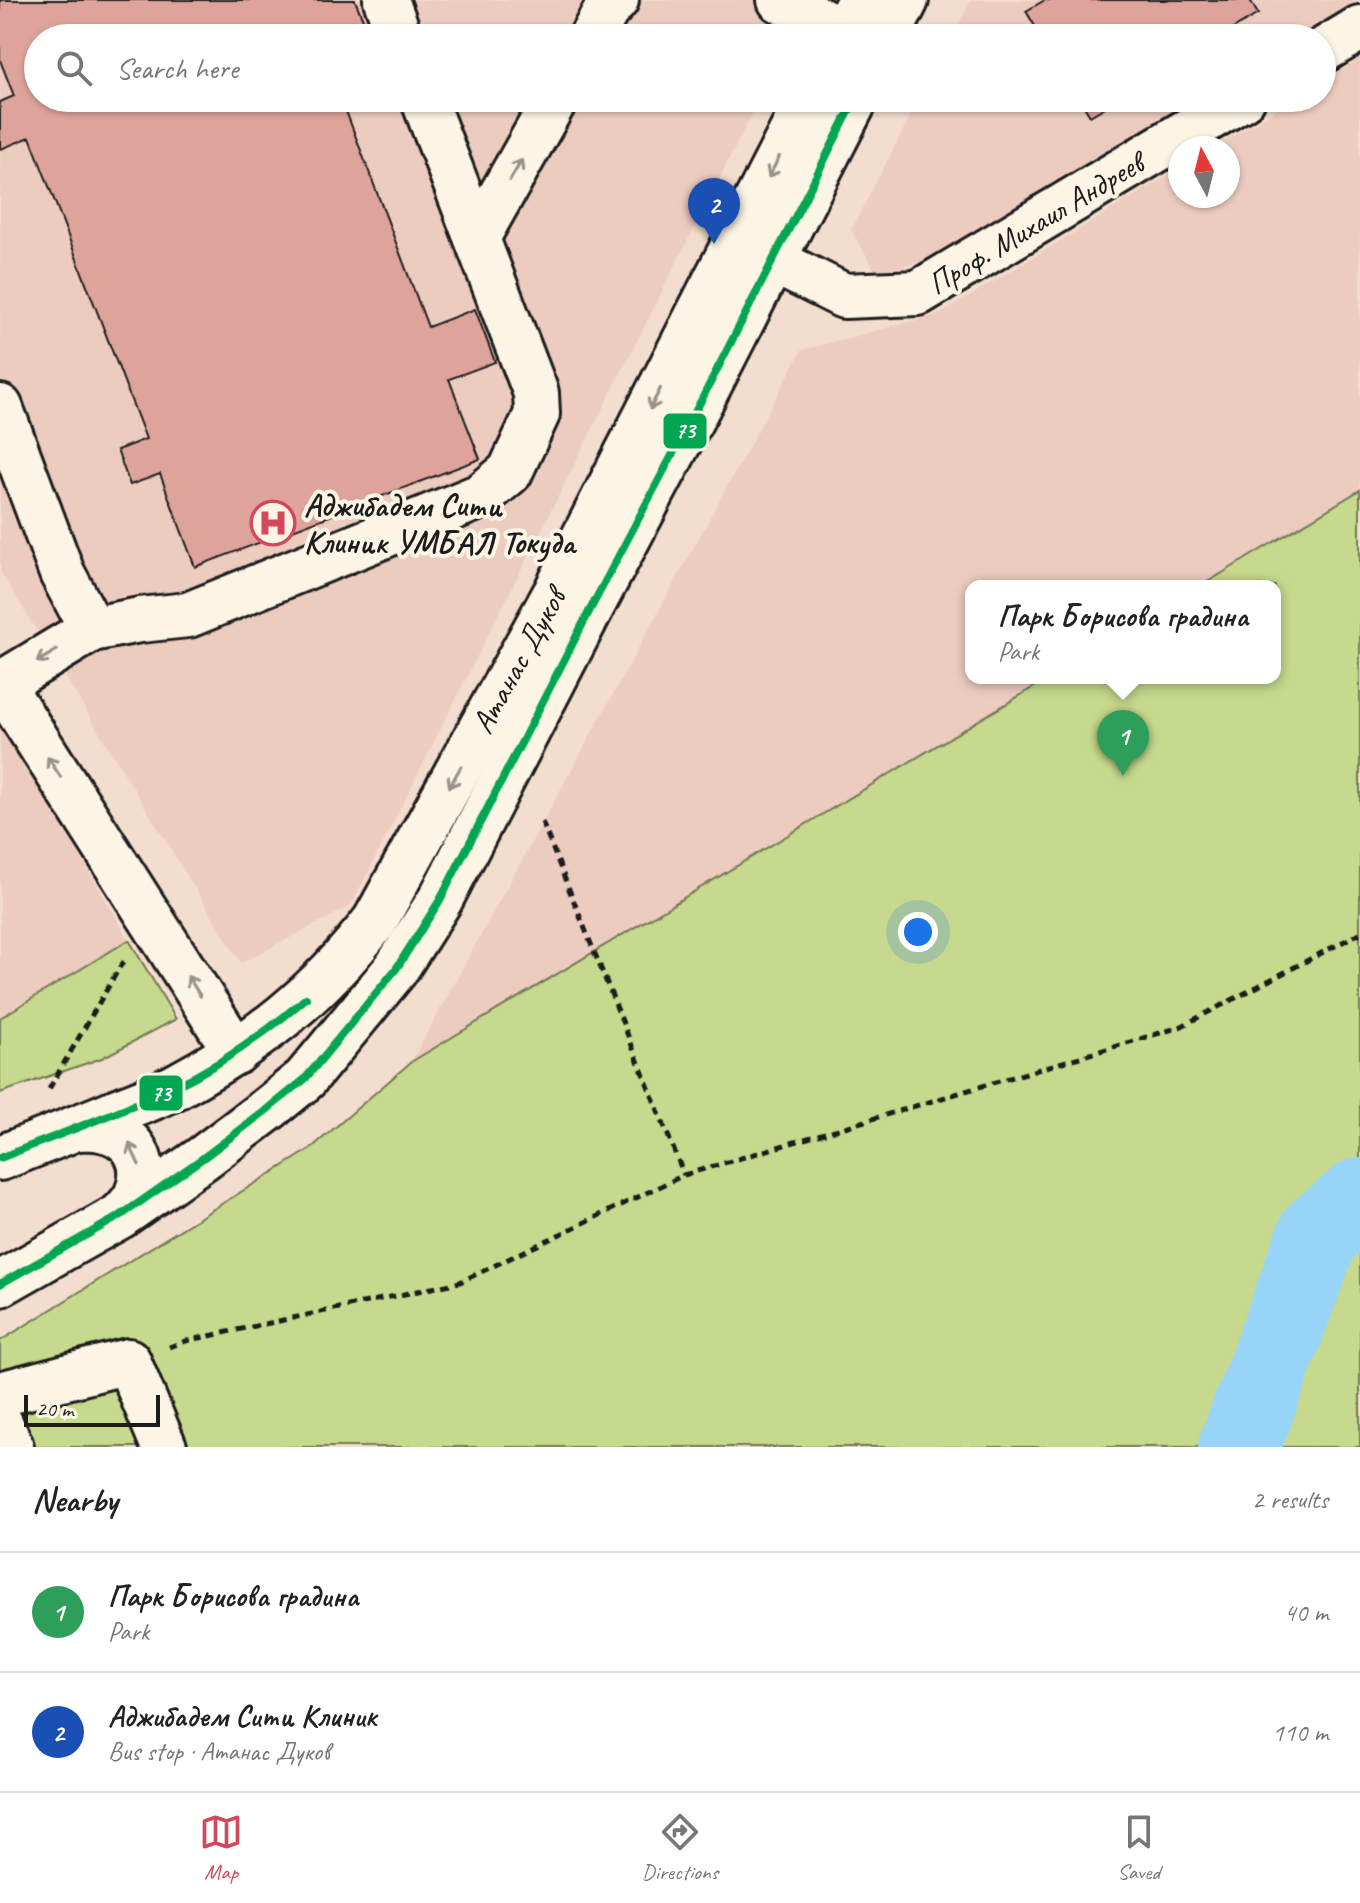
<!DOCTYPE html>
<meta charset="utf-8">
<style>
body{margin:0;font-family:Caveat,sans-serif;background:#f6f6f6;color:#222}
.compass{position:absolute;left:1168px;top:136px;width:72px;height:72px;border-radius:50%;background:#fff;box-shadow:0 2px 6px #0004;rotate:353deg}
.scale{position:absolute;left:24px;bottom:20px;width:136px;box-sizing:border-box;padding-left:8px;border:4px solid #1c1c1c;border-top:0;font-size:22px;line-height:28px;white-space:nowrap;color:#1c1c1c;-webkit-text-stroke:6px #fcf5e5;paint-order:stroke}
.you{position:absolute;left:918px;top:932px;width:28px;height:28px;margin:-20px;border:6px solid #fff;border-radius:50%;background:#1a73e8;box-shadow:0 0 0 12px #1a73e833}
.badge{display:grid;place-items:center;width:52px;height:52px;border-radius:50%;background:#d1495b;color:#fff;font-size:26px;font-weight:700}
.pin{position:absolute;translate:-50% -66px;filter:drop-shadow(0 2px 4px #0008)}
.pin::after{content:'';position:absolute;top:42px;width:28px;height:24px;background:inherit;clip-path:polygon(0 0,100% 0,50% 100%)}
.popup{position:absolute;left:965px;top:580px;width:316px;height:104px;box-sizing:border-box;display:grid;place-content:center;border-radius:16px;background:#fff;filter:drop-shadow(0 2px 6px #0005);font-size:26px;white-space:nowrap;color:#767676}
.popup b{font-size:30px;color:#222}
.popup::after{content:'';position:absolute;left:50%;top:100%;margin-left:-16px;border:16px solid transparent;border-top-color:#fff}
.list{margin:0;padding:0;list-style:none}
h2{display:flex;justify-content:space-between;align-items:center;height:104px;margin:0;padding:0 32px;font-size:34px}
h2 small{font-size:26px;font-weight:400;color:#767676}
.list li{display:grid;grid-template-columns:52px 1fr auto;gap:24px;align-items:center;box-sizing:border-box;height:120px;padding:0 32px;border-top:2px solid #e0e0e0}
.list b{display:block;font-size:30px;white-space:nowrap}
.list p{margin:0;font-size:26px;white-space:nowrap;color:#767676}
.list em{font-size:26px;font-style:normal;color:#767676}
.icon{flex:none;width:44px;height:44px;fill:none;stroke:currentColor;stroke-width:2;stroke-linecap:round;stroke-linejoin:round}
.map{position:relative;flex:none;width:1360px;height:1447px;overflow:hidden}
.search{position:absolute;background:#fff;box-shadow:0 2px 6px #0004;left:24px;right:24px;top:24px;height:88px;display:flex;align-items:center;gap:20px;box-sizing:border-box;padding:0 28px;border-radius:44px;color:#767676;font-size:30px}
.sheet{height:344px;background:#fff}
nav{display:flex;justify-content:space-around;align-items:center;box-sizing:border-box;height:112px;border-top:2px solid #e0e0e0;background:#fff;font-size:22px;color:#767676}
nav a{display:grid;justify-items:center;gap:4px}
nav .on{color:#d1495b}
.map>svg:first-child{display:block}
.built{fill:#edccc0}
.green{fill:#c6d98d;stroke:#717a54;stroke-width:2}
.lines{fill:none;stroke-linecap:round;stroke-linejoin:round}
.river{stroke:#97d4f8;stroke-width:82}
.building{fill:#dea49c;stroke:#1c1c1c;stroke-width:2}
.minor-casing{stroke:#1c1c1c;stroke-width:50}
.major-casing{stroke:#1c1c1c;stroke-width:50}
.path{stroke:#1c1c1c;stroke-width:5;stroke-dasharray:8 6;stroke-linecap:butt}
.minor{stroke:#fcf5e5;stroke-width:44}
.major{stroke:#fcf5e5;stroke-width:44}
.bus-1-casing{stroke:#fcf5e5;stroke-width:14}
.bus-1{stroke:#00a651;stroke-width:8}
.oneway{stroke:#97938b}
.labels{text-anchor:middle;stroke-width:8;stroke-linejoin:round;paint-order:stroke}
.street-label{font-size:32px;fill:#1c1c1c;stroke:#fcf5e5}
.poi-label{font-size:32px;font-weight:bold;fill:#1c1c1c;stroke:#fcf5e5;text-anchor:start}
.line-badge{stroke:#fcf5e5;stroke-width:3}
.badge-label{font-size:22px;text-anchor:middle;font-weight:bold;fill:#fff}
</style>
<div class="map">
<svg width="1360" height="1447" viewBox="0 0 1360 1447">
<rect width="100%" height="100%" fill="#f3ddcf"/>
<filter id="ink" filterUnits="userSpaceOnUse"><feTurbulence type="fractalNoise" baseFrequency=".0125" numOctaves="2"/><feDisplacementMap in="SourceGraphic" scale="16" xChannelSelector="R" yChannelSelector="G"/><feConvolveMatrix kernelMatrix="1 2 1 2 8 2 1 2 1" color-interpolation-filters="sRGB"/></filter>
<g filter="url(#ink)">
<!-- built -->
<g class="built">
<path d="M 0,0 L 801,0 L 788,38 L 38,38 L 38,98 L 760,98 L 351,906 L 241,963 L 0,571 Z"/>
<path d="M 971,0 L 1360,0 L 1298,38 L 951,38 Z"/>
<path d="M 1360,59 L 1360,490 L 1201,586 L 971,586 L 971,678 L 1049,678 L 411,1062 L 802,350 L 940,314 L 1180,168 L 1180,196 L 1228,196 L 1228,148 L 1213,148 L 1295,98 L 1322,98 L 1322,82 Z"/>
<path d="M 920,98 L 1198,98 L 924,261 L 876,272 L 851,230 Z"/>
<path d="M 0,717 L 129,940 L 0,1018 Z"/>
</g>
<!-- green -->
<g class="green">
<path d="M 1360,490 L 1360,1447 L 0,1447 L 0,1341 L 309,1150 L 411,1062 L 1049,678 L 1275,678 L 1275,586 L 1201,586 Z"/>
<path d="M 129,940 L 176,1019 L 102,1058 L 0,1093 L 0,1018 Z"/>
</g>
<g class="lines">
<!-- river -->
<path class="river" d="M 1239,1447 L 1319,1233 L 1360,1199"/>
</g>
<!-- building -->
<g class="building">
<path d="M 0,0 L 355,0 L 367,29 L 343,38 L 38,38 L 38,98 L 341,98 L 428,327 L 475,309 L 495,362 L 449,379 L 480,459 L 195,567 L 160,474 L 130,485 L 117,450 L 146,439 L 30,137 L 1,149 L 0,146 L 0,102 L 14,96 L 0,60 Z"/>
<path d="M 1045,0 L 1250,0 L 1258,14 L 1218,38 L 1042,38 L 1026,11 Z"/>
<path d="M 1079,98 L 1120,98 L 1090,116 Z"/>
</g>
<g class="lines">
<!-- minor casing -->
<g class="minor-casing">
<g id="minor">
<path d="M 386,0 L 400,38"/>
<path d="M 780,0 L 843,32"/>
<path d="M 591,38 L 606,11 L 616,0"/>
<path d="M 1322,51 L 1360,28"/>
<path d="M 477,238 L 556,98"/>
<path d="M 772,260 L 844,296 L 918,293 L 1243,98"/>
<path d="M 0,407 L 62,573 L 92,629"/>
<path d="M 0,682 L 236,1052"/>
<path d="M 1,684 L 92,629 L 140,620 L 188,615 L 481,496 L 510,472 L 537,414 L 536,393 L 423,98"/>
<path d="M 0,1394 L 128,1361 L 164,1447"/>
<path d="M 0,1423 L 11,1447"/>
</g>
</g>
<!-- major casing -->
<g class="major-casing">
<g id="major">
<path d="M 840,38 L 860,0"/>
<path d="M 887,38 L 906,0"/>
<path d="M 76,1128 C 84,1128 94,1127 101,1129 C 135,1135 150,1165 136,1196 C 132,1204 126,1210 120,1216"/>
<path d="M 0,1158 C 36,1144 72,1130 108,1115 C 130,1106 154,1098 175,1087 C 257,1043 318,995 375,921 L 556,592 L 809,98"/>
<path d="M 0,1284 L 120,1216 L 203,1158 L 268,1109 L 305,1079 L 396,969 L 440,900 L 591,608 L 704,395 L 856,98"/>
</g>
</g>
<!-- path -->
<g class="path">
<path d="M 542,822 L 684,1175"/>
<path d="M 49,1089 L 121,965 L 126,960"/>
<path d="M 169,1347 L 186,1341 L 460,1282 L 684,1175 L 1180,1027 L 1360,933"/>
</g>
<!-- minor -->
<use href="#minor" class="minor"/>
<!-- major -->
<use href="#major" class="major"/>
<!-- bus-1 casing -->
<g class="bus-1-casing">
<g id="bus-1">
<path d="M 0,1158 C 57,1135 116,1114 172,1088 C 221,1065 266,1033 306,998"/>
<path d="M 0,1284 L 120,1216 L 203,1158 L 268,1109 L 305,1079 L 396,969 L 440,900 L 591,608 L 704,395 L 856,98"/>
</g>
</g>
<!-- bus-1 -->
<use href="#bus-1" class="bus-1"/>
</g>
<!-- one-way arrows -->
<defs><path id="oneway-shaft" d="M-6 0H5M1.5-3L5.5 0L1.5 3" fill="none" stroke-width="1.6" stroke-linecap="round" stroke-linejoin="round" transform="scale(2)"/></defs>
<g class="oneway">
<use href="#oneway-shaft" transform="translate(774 167) rotate(117)"/>
<use href="#oneway-shaft" transform="translate(516 170) rotate(-60)"/>
<use href="#oneway-shaft" transform="translate(655 399) rotate(117)"/>
<use href="#oneway-shaft" transform="translate(47 656) rotate(149)"/>
<use href="#oneway-shaft" transform="translate(54 767) rotate(-123)"/>
<use href="#oneway-shaft" transform="translate(455 777) rotate(119)"/>
<use href="#oneway-shaft" transform="translate(194 986) rotate(-122)"/>
<use href="#oneway-shaft" transform="translate(134 1154) rotate(-115)"/>
</g>
</g>
<!-- icons -->
<defs>
<g id="hospital-ring" transform="scale(2.3)"><circle r="9.5" fill="#fcf5e5" stroke="#d1495b" stroke-width="1.5"/><path d="M-5-5h3v3.5h4V-5h3V5h-3V1.5h-4V5h-3Z" fill="#d1495b"/></g>
</defs>
<g fill-rule="evenodd">
<use href="#hospital-ring" x="273" y="523"/>
</g>
<g class="labels">
<!-- street labels -->
<g class="street-label">
<text transform="translate(1035 223) rotate(-31)" y="11">Проф. Михаил Андреев</text>
<text transform="translate(518 661) rotate(-61)" y="11">Атанас Дуков</text>
</g>
<!-- poi labels -->
<g class="poi-label">
<text x="304" y="516">Аджибадем Сити<tspan x="304" dy="37">Клиник УМБАЛ Токуда</tspan></text>
</g>
</g>
<g class="line-badge">
<rect x="662" y="412" width="46" height="38" rx="8" fill="#00a651"/>
<rect x="138" y="1074" width="46" height="38" rx="8" fill="#00a651"/>
</g>
<g class="badge-label">
<text x="685" y="438">73</text>
<text x="161" y="1101">73</text>
</g>
</svg>
<svg class="compass" viewBox="-18 -18 36 36"><path d="M0-13l5 13h-10z" fill="#e53935"/><path d="M0 13l5-13h-10z" fill="#767676"/></svg>
<div class="scale">20 m</div>
<div class="you"></div>
<div class="pin badge" style="left:1123px;top:776px;background:#2e9e5b">1</div>
<div class="popup"><b>Парк Борисова градина</b>Park</div>
<div class="pin badge" style="left:714px;top:244px;background:#1a4fb4">2</div>
<div class="search"><svg class="icon" aria-label="search" viewBox="0 0 24 24"><circle cx="10" cy="10" r="6"/><path d="M15 15l6 6"/></svg>Search here</div>
</div>
<section class="sheet">
<h2>Nearby<small>2 results</small></h2>
<ul class="list">
<li><span class="badge" style="background:#2e9e5b">1</span><div><b>Парк Борисова градина</b><p>Park</p></div><em>40 m</em></li>
<li><span class="badge" style="background:#1a4fb4">2</span><div><b>Аджибадем Сити Клиник</b><p>Bus stop · Атанас Дуков</p></div><em>110 m</em></li>
</ul>
</section>
<nav>
<a class="on"><svg class="icon" aria-label="map" viewBox="0 0 24 24"><path d="M3 6l6-2 6 2 6-2v14l-6 2-6-2-6 2zM9 4v14M15 6v14"/></svg>Map</a>
<a><svg class="icon" aria-label="directions" viewBox="0 0 24 24"><path d="M12 3l9 9-9 9-9-9zM9 14v-3h6M13 9l2 2-2 2"/></svg>Directions</a>
<a><svg class="icon" aria-label="saved" viewBox="0 0 24 24"><path d="M7 4h10v16l-5-4-5 4z"/></svg>Saved</a>
</nav>
